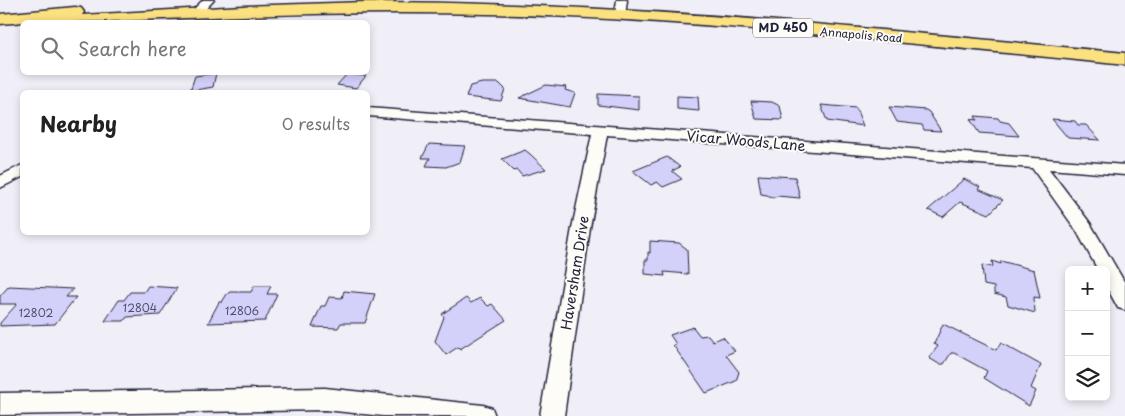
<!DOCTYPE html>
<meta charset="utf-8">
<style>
body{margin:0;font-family:"Playpen Sans",sans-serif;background:#f6f6f6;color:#222}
.controls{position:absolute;right:15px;bottom:15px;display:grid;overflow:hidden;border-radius:8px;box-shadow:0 2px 8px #0003}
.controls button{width:45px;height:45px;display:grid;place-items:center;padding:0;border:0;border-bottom:1px solid #e0e0e0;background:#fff;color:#222;font:25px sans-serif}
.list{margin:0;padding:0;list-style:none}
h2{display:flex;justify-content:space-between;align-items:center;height:65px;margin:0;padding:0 20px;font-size:21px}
h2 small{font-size:16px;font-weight:400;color:#767676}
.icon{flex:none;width:28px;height:28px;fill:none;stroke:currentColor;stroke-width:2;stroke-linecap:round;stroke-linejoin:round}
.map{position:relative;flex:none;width:1125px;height:416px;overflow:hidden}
.search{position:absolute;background:#fff;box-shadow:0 2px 8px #0003;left:20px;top:20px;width:350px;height:55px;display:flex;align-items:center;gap:12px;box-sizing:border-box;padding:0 18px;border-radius:8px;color:#767676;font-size:19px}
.panel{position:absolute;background:#fff;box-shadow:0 2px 8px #0003;left:20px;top:90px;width:350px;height:145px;border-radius:8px}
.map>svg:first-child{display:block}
.building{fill:#d3d0f9;stroke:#22223b}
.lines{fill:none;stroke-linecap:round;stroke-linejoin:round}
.minor-casing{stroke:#22223b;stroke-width:3}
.primary-casing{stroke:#22223b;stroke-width:3}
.minor{fill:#fdfcf7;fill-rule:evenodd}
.primary{fill:#fbe180;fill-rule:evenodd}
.labels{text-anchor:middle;stroke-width:4;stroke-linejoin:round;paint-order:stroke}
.far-street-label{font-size:11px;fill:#22223b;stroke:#fdfcf7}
.number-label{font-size:11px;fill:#4e4e6a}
.shield{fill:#fdfcf7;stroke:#646373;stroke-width:1}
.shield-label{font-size:12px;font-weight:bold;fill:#22223b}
.street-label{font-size:14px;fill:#22223b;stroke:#fdfcf7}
</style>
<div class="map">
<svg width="1125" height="416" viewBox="0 0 1125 416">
<rect width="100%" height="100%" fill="#f0eff8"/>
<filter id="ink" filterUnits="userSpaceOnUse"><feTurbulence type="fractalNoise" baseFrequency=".02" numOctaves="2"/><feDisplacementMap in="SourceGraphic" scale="10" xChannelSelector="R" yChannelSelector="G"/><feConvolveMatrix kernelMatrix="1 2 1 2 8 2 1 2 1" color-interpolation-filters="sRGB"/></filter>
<g filter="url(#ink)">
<!-- building -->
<g class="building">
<path d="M 216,73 L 213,87 L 190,91 L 195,76 Z"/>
<path d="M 347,74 L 366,76 L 356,88 L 337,85 Z"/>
<path d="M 482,83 L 499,83 L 505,89 L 501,101 L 466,97 L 470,86 Z"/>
<path d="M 546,85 L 566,87 L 565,90 L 575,93 L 570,107 L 519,98 Z"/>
<path d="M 598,94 L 639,96 L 639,110 L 598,105 Z"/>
<path d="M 677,96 L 698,97 L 699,111 L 677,109 Z"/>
<path d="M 751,101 L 772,102 L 780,106 L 783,120 L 756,119 Z"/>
<path d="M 821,105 L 856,108 L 863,126 L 827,121 Z"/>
<path d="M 889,107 L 926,110 L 929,112 L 941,131 L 924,130 L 922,125 L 897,122 Z"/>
<path d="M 975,116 L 998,118 L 1000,121 L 1009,123 L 1019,136 L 979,133 L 970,119 L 977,120 Z"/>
<path d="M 1052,119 L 1075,121 L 1078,125 L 1086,125 L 1100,140 L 1068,138 Z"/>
<path d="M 429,144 L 465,146 L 460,162 L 446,167 L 426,166 L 430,158 L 422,158 Z"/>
<path d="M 525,150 L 530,154 L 546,169 L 522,176 L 517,170 L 514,171 L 502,159 Z"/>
<path d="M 667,157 L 680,167 L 672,171 L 682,179 L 663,187 L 657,182 L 651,185 L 633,171 Z"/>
<path d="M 758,175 L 795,177 L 800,198 L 777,196 L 773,198 L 767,195 L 761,194 Z"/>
<path d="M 964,179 L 980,187 L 978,189 L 1003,200 L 989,214 L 960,202 L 943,217 L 928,210 Z"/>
<path d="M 650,241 L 679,243 L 687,249 L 688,274 L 664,272 L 665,276 L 645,274 L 645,260 L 648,260 L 648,252 L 650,253 Z"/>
<path d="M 992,261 L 1001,264 L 1001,261 L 1034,270 L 1040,298 L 1034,297 L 1035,313 L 1008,305 L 1006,297 L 994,294 L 994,287 L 984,285 L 982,265 L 993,267 Z"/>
<path d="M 9,286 L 73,289 L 66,297 L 76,297 L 55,324 L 0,326 L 0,323 L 17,304 L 0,304 L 0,296 Z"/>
<path d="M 148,286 L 177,288 L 160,315 L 127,317 L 124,321 L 105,321 L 119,300 L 124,300 L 130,292 L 144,292 Z"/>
<path d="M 254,286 L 271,286 L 267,294 L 277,294 L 265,321 L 208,323 L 219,302 L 222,302 L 227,294 L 230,292 L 251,292 Z"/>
<path d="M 344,291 L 375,294 L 365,323 L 341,323 L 338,328 L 312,327 L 321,306 L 325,306 L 329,297 L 342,298 Z"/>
<path d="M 466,298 L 471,303 L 480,298 L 488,306 L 492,304 L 506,320 L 460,349 L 458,347 L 446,355 L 435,341 L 444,317 L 442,314 Z"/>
<path d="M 943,324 L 996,350 L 1001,343 L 1041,365 L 1031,388 L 1036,391 L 1029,406 L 984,378 L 987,371 L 954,353 L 951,353 L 944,364 L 939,364 L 929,358 L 938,346 L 934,344 Z"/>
<path d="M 693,327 L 700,336 L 708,335 L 713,341 L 723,337 L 735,351 L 726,355 L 739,372 L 736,381 L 706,393 L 673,345 L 676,344 L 670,335 Z"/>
</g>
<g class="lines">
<!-- minor casing -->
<g class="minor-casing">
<g id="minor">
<path d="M 203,0 L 214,0 L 201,14 L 193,14 L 191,12 Z"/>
<path d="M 617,0 L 627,0 L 625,16 L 617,16 L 615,14 Z"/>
<path d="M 368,108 L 1125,165 L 1125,175 L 1049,169 L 1090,223 L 1125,283 L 1125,310 L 1118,308 L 1106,286 L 1106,270 L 1098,270 L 1076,230 L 1032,168 L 607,135 L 590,228 L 564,416 L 540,416 L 572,228 L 592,134 L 368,116 Z"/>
<path d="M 22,165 L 22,177 L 0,188 L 0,176 Z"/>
<path d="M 325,388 L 483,405 L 492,408 L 495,416 L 383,416 L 325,410 L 0,415 L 0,393 Z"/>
</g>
</g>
<!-- primary casing -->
<g class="primary-casing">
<path id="primary" d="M 366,2 C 620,2 872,29 1125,53 L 1125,65 C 913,44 701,19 487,14 C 406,12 325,13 243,16 C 178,18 114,22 48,22 L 50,20 L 0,24 L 0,14 L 75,7 L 81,8 L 84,12 L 82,15 L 243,6 Z"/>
</g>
<!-- minor -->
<use href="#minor" class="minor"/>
<!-- primary -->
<use href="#primary" class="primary"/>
</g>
</g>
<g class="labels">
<!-- far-street labels -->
<g class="far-street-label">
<text transform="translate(861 35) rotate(5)" y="4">Annapolis Road</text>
</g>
<!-- number labels -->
<g class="number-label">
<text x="140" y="312">12804</text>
<text x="242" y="315">12806</text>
<text x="36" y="317">12802</text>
</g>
<!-- shield labels -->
<rect class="shield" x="753" y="18.5" width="60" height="19" rx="4"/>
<g class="shield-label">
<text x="783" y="32">MD 450</text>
</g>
<!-- street labels -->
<g class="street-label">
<text transform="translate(746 141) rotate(5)" y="5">Vicar Woods Lane</text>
<text transform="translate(575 273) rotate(-81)" y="5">Haversham Drive</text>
</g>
</g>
</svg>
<div class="controls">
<button>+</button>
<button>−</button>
<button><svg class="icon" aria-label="layers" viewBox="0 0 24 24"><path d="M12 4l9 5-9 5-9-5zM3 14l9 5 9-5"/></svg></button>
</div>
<div class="search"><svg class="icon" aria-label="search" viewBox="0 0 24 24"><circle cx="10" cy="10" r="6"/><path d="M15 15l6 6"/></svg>Search here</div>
<section class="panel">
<h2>Nearby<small>0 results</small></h2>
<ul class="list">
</ul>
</section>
</div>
